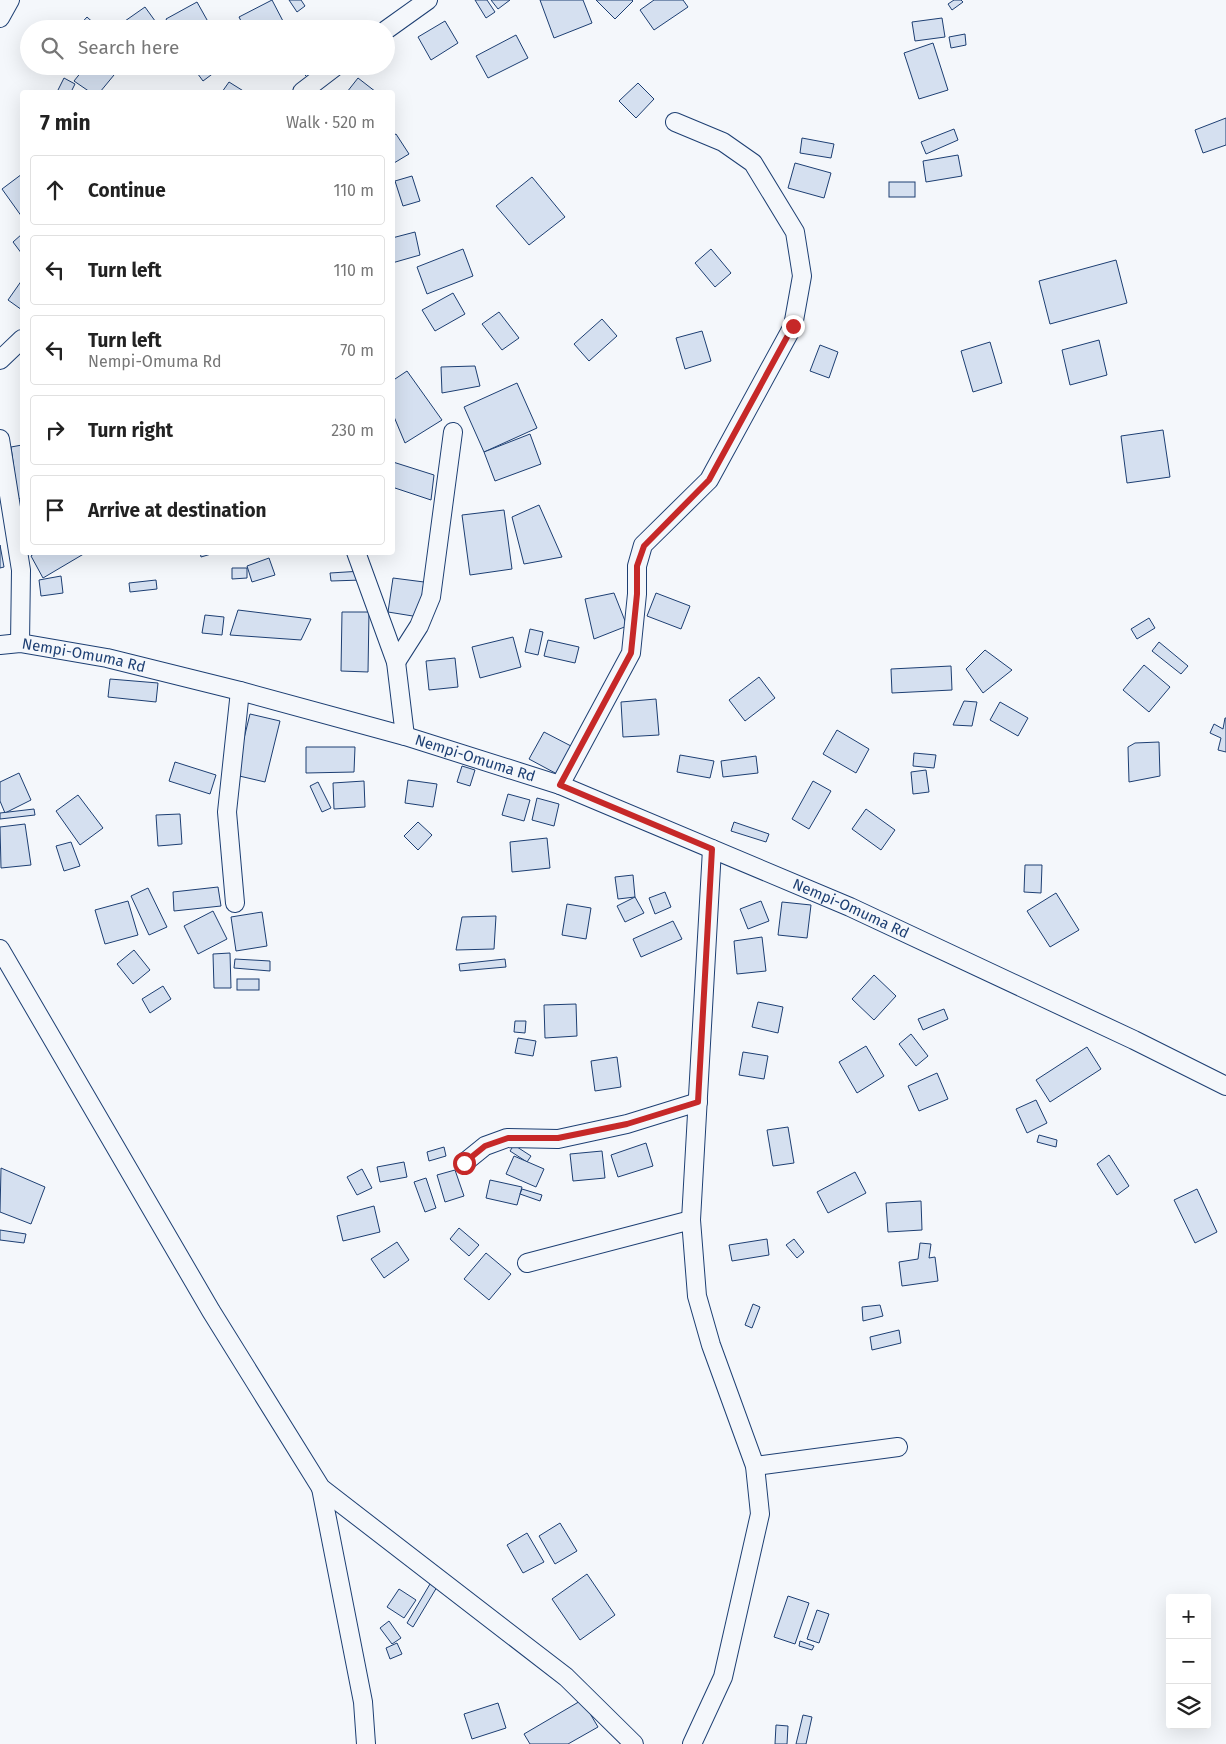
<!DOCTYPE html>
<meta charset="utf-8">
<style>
body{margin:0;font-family:"Fira Sans",sans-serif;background:#f6f6f6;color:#222}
.controls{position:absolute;right:15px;bottom:15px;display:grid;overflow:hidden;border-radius:5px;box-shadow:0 5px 20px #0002}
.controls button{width:45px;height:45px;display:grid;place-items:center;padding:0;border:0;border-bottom:1px solid #e0e0e0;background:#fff;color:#222;font:25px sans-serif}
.stop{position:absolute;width:15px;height:15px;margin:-11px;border:4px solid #c62828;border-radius:50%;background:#fff}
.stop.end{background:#c62828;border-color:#fff;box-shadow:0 1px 5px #0008}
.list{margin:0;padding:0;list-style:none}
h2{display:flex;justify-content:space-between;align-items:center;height:65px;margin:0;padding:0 20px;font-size:21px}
h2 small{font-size:16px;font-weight:400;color:#767676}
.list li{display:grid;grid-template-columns:32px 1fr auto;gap:15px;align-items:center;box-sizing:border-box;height:70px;margin:0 10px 10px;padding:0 10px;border:1px solid #e0e0e0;border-radius:5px}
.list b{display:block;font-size:19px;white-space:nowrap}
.list p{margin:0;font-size:16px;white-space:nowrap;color:#767676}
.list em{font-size:16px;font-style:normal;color:#767676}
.icon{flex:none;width:28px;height:28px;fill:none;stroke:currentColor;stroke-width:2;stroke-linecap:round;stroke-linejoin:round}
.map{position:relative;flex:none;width:1226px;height:1744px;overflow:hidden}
.search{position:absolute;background:#fff;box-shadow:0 5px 20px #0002;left:20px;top:20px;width:375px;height:55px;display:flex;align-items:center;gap:12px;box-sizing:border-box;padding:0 18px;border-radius:28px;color:#767676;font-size:19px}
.panel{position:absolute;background:#fff;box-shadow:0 5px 20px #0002;left:20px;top:90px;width:375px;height:465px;border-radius:5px}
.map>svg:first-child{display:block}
.building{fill:#d5e0f0;stroke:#1d3f73}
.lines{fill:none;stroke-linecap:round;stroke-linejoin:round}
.minor-casing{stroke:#1d3f73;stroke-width:20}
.minor{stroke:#f4f7fb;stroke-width:18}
.route{stroke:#c62828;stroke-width:6}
.labels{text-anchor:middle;stroke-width:4;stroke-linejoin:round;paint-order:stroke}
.street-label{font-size:15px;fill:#1d3f73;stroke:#f4f7fb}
</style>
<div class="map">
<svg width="1226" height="1744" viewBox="0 0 1226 1744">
<rect width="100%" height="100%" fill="#f4f7fb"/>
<!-- building -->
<g class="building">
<path d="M 272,0 L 284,23 L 273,29 L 245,29 L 239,17 Z"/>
<path d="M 289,0 L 301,0 L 305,6 L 297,12 Z"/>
<path d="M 475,0 L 487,0 L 495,12 L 486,18 Z"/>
<path d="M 491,0 L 510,0 L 498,9 Z"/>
<path d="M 540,0 L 583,0 L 592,23 L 554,38 Z"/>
<path d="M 596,0 L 632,0 L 633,1 L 615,19 Z"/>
<path d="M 654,0 L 683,0 L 688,7 L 654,30 L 640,10 Z"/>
<path d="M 954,0 L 961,0 L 963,2 L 952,10 L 948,4 Z"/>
<path d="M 197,2 L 211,27 L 207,29 L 171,29 L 166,19 Z"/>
<path d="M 145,7 L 158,25 L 153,29 L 130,29 L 125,21 Z"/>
<path d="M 87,17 L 98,27 L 96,29 L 76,29 Z"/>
<path d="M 942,18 L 945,37 L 915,41 L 912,22 Z"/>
<path d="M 445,21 L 458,43 L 431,60 L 418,37 Z"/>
<path d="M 225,24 L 229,29 L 218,29 Z"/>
<path d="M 965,34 L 966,45 L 951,48 L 949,37 Z"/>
<path d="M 516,35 L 528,58 L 488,78 L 476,56 Z"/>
<path d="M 933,43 L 948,90 L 919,99 L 904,53 Z"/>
<path d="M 86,66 L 103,66 L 114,75 L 100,92 L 90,92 L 74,81 Z"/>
<path d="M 192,66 L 223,66 L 203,81 Z"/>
<path d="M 296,66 L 317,66 L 318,67 L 308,78 Z"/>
<path d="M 64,78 L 75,84 L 71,92 L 57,92 Z"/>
<path d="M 358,78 L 376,92 L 347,92 Z"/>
<path d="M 229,82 L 245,92 L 222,92 Z"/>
<path d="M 638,83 L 654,99 L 636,118 L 619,101 Z"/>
<path d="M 1226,118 L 1226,145 L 1203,153 L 1195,130 Z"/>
<path d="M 954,129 L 958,140 L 926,154 L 921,142 Z"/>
<path d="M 396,134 L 409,154 L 394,163 L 392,160 L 392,136 Z"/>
<path d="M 802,138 L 834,144 L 831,158 L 800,153 Z"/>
<path d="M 958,155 L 962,176 L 926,182 L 923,161 Z"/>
<path d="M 795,163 L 831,173 L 824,198 L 788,188 Z"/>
<path d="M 22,174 L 22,217 L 2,189 Z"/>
<path d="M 412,176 L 420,201 L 403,206 L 395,181 Z"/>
<path d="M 532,177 L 565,217 L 529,245 L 496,206 Z"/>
<rect x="889" y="182" width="26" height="15"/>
<path d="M 415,232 L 420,255 L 392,263 L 392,238 Z"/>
<path d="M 22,234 L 22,254 L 13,242 Z"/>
<path d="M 463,249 L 473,276 L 427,294 L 417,267 Z"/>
<path d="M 711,249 L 731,273 L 715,287 L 695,263 Z"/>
<path d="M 1116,260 L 1127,303 L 1050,324 L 1039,281 Z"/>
<path d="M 22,280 L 22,310 L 8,300 Z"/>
<path d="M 453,293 L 465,314 L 435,331 L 422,310 Z"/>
<path d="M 499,312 L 519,338 L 502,350 L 482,324 Z"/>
<path d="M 602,319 L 617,336 L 589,361 L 574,344 Z"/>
<path d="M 702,331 L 711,361 L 685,369 L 676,338 Z"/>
<path d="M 1099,340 L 1107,375 L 1070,385 L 1062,350 Z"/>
<path d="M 990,342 L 1002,383 L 973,392 L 961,351 Z"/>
<path d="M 820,345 L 838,352 L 829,378 L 810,371 Z"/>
<path d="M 475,366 L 480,386 L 442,393 L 441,367 Z"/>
<path d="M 407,371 L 442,420 L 405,443 L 392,412 L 392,381 Z"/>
<path d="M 517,383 L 537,428 L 484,452 L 464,407 Z"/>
<path d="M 1163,430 L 1170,477 L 1127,483 L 1121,436 Z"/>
<path d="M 530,434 L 541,464 L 495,481 L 484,452 Z"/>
<path d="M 22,445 L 22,498 L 18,499 L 11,447 Z"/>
<path d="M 393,462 L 434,475 L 431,500 L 392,487 Z"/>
<path d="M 539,505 L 562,557 L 524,564 L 512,517 Z"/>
<path d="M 504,510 L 512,569 L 470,575 L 462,515 Z"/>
<path d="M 0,545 L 4,567 L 0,568 Z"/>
<path d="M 36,552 L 87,552 L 43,578 L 31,556 Z"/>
<path d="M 200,552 L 218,552 L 201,557 Z"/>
<path d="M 269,558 L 275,575 L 252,582 L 247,566 Z"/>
<path d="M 232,568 L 247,568 L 247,578 L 232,579 Z"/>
<path d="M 362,571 L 362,580 L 331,581 L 330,573 Z"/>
<path d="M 61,576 L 63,593 L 41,596 L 39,580 Z"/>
<path d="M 393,578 L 424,582 L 419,617 L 388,612 Z"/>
<path d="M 156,580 L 157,589 L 130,592 L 129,583 Z"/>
<path d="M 614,593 L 627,626 L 594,639 L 585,599 Z"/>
<path d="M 656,593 L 690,606 L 681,629 L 647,616 Z"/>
<path d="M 238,610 L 311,619 L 301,640 L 230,635 Z"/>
<path d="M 342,612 L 369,612 L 368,672 L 341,671 Z"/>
<path d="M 205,615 L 224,617 L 222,635 L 202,633 Z"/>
<path d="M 1149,618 L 1155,628 L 1137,639 L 1131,629 Z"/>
<path d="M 530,629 L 543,632 L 538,655 L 525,652 Z"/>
<path d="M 513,637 L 521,667 L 480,678 L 472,647 Z"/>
<path d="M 548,640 L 579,647 L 575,663 L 544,656 Z"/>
<path d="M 1159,642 L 1188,666 L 1181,674 L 1152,651 Z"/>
<path d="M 985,650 L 1012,670 L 983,693 L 966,669 Z"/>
<path d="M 455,658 L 458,687 L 429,690 L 426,661 Z"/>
<path d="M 1144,665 L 1170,687 L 1149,712 L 1123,690 Z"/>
<path d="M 951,666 L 952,690 L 892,693 L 891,669 Z"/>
<path d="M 759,677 L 775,698 L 745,721 L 729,700 Z"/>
<path d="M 110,679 L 158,683 L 156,702 L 108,697 Z"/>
<path d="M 656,699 L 659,735 L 623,737 L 621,702 Z"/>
<path d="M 964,701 L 977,702 L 972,726 L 953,725 Z"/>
<path d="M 1000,702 L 1028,718 L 1018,736 L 990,720 Z"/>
<path d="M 250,714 L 280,721 L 265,782 L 235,775 Z"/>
<path d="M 1225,718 L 1226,718 L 1226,752 L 1218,750 L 1221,738 L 1210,733 L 1214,724 L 1223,729 Z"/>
<path d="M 837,730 L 869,749 L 856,773 L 823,754 Z"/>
<path d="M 544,732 L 571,746 L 557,774 L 529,759 Z"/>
<path d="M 1159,742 L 1160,776 L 1129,782 L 1128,747 L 1135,743 Z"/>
<path d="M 306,747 L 355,747 L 354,772 L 306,773 Z"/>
<path d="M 914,753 L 936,755 L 934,768 L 913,766 Z"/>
<path d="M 680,755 L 714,761 L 710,778 L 677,772 Z"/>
<path d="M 756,756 L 758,773 L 723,777 L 721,761 Z"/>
<path d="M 175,762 L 216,775 L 210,794 L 169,781 Z"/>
<path d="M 462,766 L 475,770 L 470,786 L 457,782 Z"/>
<path d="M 926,770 L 929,792 L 913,794 L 911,772 Z"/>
<path d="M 19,773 L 31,800 L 5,813 L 0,801 L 0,782 Z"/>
<path d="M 408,780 L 437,784 L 433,807 L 405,803 Z"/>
<path d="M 364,781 L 365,807 L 334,809 L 333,783 Z"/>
<path d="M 813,781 L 831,791 L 809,829 L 792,819 Z"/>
<path d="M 318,782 L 331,808 L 322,812 L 310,786 Z"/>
<path d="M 508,794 L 530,800 L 524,821 L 502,815 Z"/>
<path d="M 78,795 L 103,828 L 80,845 L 56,811 Z"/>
<path d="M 537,798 L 559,804 L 554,826 L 532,820 Z"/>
<path d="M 34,809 L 35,815 L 0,819 L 0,813 Z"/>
<path d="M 866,809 L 895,830 L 881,850 L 852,829 Z"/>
<path d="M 180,814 L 182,844 L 158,846 L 156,815 Z"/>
<path d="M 418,822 L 432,835 L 418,850 L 404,836 Z"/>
<path d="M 734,822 L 769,834 L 766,842 L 731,831 Z"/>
<path d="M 25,824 L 31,865 L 1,868 L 0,827 Z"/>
<path d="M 547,838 L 550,868 L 512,872 L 510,842 Z"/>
<path d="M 71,842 L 80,866 L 64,871 L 56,846 Z"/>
<path d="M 1025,865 L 1042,865 L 1041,893 L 1024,892 Z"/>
<path d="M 633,875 L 635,897 L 618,899 L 615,877 Z"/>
<path d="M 218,887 L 221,906 L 174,911 L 173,892 Z"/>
<path d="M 148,888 L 167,927 L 149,935 L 131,896 Z"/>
<path d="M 665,892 L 671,907 L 655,914 L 649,898 Z"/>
<path d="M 1056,893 L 1079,930 L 1050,947 L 1027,911 Z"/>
<path d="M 635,897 L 644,913 L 625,922 L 617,906 Z"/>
<path d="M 128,901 L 138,935 L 105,944 L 95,910 Z"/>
<path d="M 761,901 L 769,921 L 748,929 L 740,909 Z"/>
<path d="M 782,902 L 811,905 L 807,938 L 778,935 Z"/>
<path d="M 567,904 L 591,908 L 586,939 L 562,935 Z"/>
<path d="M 213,911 L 227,939 L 198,954 L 184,926 Z"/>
<path d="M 262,912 L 267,946 L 236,951 L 231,917 Z"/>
<path d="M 496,916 L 494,949 L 456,950 L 462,917 Z"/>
<path d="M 673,921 L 682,939 L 641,957 L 633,939 Z"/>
<path d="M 762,937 L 766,971 L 737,974 L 734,941 Z"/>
<path d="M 134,950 L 150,970 L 133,984 L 117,964 Z"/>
<path d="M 230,953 L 231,988 L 214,988 L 213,954 Z"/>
<path d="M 235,959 L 270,961 L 270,971 L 234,968 Z"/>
<path d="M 505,959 L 506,967 L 460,971 L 459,964 Z"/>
<path d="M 874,975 L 896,996 L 874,1020 L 852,999 Z"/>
<rect x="237" y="979" width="22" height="11"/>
<path d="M 163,986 L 171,999 L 150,1013 L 142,999 Z"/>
<path d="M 758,1002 L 783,1007 L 778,1033 L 752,1027 Z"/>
<path d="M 576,1004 L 577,1036 L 545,1038 L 544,1005 Z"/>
<path d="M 944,1009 L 948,1019 L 923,1030 L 918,1019 Z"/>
<path d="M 515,1021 L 526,1021 L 525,1033 L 514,1032 Z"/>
<path d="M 911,1034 L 928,1056 L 916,1066 L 899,1044 Z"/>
<path d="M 518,1038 L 536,1041 L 533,1056 L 515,1053 Z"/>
<path d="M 866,1046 L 884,1076 L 857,1093 L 839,1062 Z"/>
<path d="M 1087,1047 L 1101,1069 L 1050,1102 L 1036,1080 Z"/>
<path d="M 743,1052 L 768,1056 L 764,1079 L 739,1075 Z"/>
<path d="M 617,1057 L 621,1087 L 595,1091 L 591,1061 Z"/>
<path d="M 937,1073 L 948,1099 L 919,1111 L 908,1086 Z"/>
<path d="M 1036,1100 L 1047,1123 L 1027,1133 L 1016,1109 Z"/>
<path d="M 788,1127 L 794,1163 L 773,1166 L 767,1130 Z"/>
<path d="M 1039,1135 L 1057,1140 L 1056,1147 L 1037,1142 Z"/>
<path d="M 646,1143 L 653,1166 L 618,1177 L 611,1155 Z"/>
<path d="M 514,1145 L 531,1156 L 527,1162 L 510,1151 Z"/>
<path d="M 444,1147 L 446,1156 L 429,1161 L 427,1152 Z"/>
<path d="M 602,1151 L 605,1178 L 573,1181 L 570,1154 Z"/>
<path d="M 1109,1155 L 1129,1186 L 1117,1195 L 1097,1164 Z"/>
<path d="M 514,1156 L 544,1169 L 536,1187 L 506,1174 Z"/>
<path d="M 404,1162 L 407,1177 L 380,1182 L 377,1167 Z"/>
<path d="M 1,1168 L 45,1187 L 31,1224 L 0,1212 Z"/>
<path d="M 362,1169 L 372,1188 L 357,1195 L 347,1177 Z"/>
<path d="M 455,1170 L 464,1196 L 445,1202 L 437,1175 Z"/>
<path d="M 855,1172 L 866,1193 L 828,1213 L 817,1192 Z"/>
<path d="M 426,1178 L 436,1208 L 425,1212 L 414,1182 Z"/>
<path d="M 490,1180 L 522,1187 L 517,1205 L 486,1198 Z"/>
<path d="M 522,1189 L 542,1195 L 540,1201 L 520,1194 Z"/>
<path d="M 1197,1189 L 1217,1232 L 1195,1243 L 1174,1200 Z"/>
<path d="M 921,1201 L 922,1230 L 888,1232 L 886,1203 Z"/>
<path d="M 374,1206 L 380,1232 L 343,1241 L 337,1216 Z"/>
<path d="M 459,1228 L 479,1245 L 469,1256 L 450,1239 Z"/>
<path d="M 0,1230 L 26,1234 L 24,1243 L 0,1240 Z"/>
<path d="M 767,1239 L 769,1255 L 732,1261 L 729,1245 Z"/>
<path d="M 794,1239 L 804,1252 L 797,1258 L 786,1245 Z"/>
<path d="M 397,1242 L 409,1260 L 384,1278 L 371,1259 Z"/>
<path d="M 920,1243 L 931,1244 L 929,1258 L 935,1257 L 938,1281 L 902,1286 L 899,1262 L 918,1259 Z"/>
<path d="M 486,1253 L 511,1274 L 489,1300 L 464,1279 Z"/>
<path d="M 753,1304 L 760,1307 L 752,1328 L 745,1325 Z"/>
<path d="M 880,1305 L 883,1316 L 863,1321 L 862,1307 Z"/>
<path d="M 899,1330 L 901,1343 L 872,1350 L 870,1337 Z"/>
<path d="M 560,1523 L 577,1551 L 555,1564 L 539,1536 Z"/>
<path d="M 527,1533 L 544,1562 L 523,1573 L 507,1545 Z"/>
<path d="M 587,1574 L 615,1615 L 580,1640 L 552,1599 Z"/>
<path d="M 430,1584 L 437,1587 L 413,1627 L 407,1623 Z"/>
<path d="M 399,1589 L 416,1600 L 404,1618 L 387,1607 Z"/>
<path d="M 788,1596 L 809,1603 L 795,1644 L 774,1637 Z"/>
<path d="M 817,1610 L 829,1614 L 819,1643 L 807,1639 Z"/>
<path d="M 389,1621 L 401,1638 L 392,1644 L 380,1628 Z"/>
<path d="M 800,1641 L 814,1646 L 812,1650 L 799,1646 Z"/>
<path d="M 397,1643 L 402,1654 L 390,1659 L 386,1648 Z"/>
<path d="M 582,1700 L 598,1727 L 568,1744 L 530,1744 L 524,1734 Z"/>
<path d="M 498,1703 L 506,1728 L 472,1739 L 464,1714 Z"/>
<path d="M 803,1715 L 812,1717 L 806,1744 L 796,1744 Z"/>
<path d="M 776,1725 L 788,1726 L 787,1744 L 775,1744 Z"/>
</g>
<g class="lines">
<!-- minor casing -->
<g class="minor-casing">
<g id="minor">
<path d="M 0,18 L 10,0"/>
<path d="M 386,30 L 428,0"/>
<path d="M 302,92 L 336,66"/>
<path d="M 0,360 L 22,339"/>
<path d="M 0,439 L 21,570 L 20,643"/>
<path d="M 356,552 L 396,662 L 405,736"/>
<path id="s1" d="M 0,645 L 20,643 L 107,658 L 240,691 L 405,736 L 560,785 L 850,907 L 1134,1040 L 1226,1086"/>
<path d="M 396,662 L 419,626 L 431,597 L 453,432"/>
<path d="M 560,785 L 631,653 L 637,594 L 637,566 L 643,545 L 709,480 L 793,326 L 802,276 L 795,232 L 753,163 L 723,142 L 675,122"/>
<path d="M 235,903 L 227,812 L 240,691"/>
<path d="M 0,949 L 211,1311 L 321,1488 L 566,1677 L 634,1744"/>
<path d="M 464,1163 L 485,1146 L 507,1138 L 558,1139 L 627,1124 L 698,1102"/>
<path d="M 527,1263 L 691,1220"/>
<path d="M 755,1466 L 898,1447"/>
<path d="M 321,1488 L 363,1702 L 366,1744"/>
<path d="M 692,1744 L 723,1677 L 760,1514 L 755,1466 L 711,1345 L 697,1296 L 691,1220 L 712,849"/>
</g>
</g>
<!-- minor -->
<use href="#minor" class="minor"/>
</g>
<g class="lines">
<!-- route -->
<path class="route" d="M 464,1163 L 485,1146 L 508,1138 L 558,1138 L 627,1124 L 698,1102 L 712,849 L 560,785 L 631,653 L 637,594 L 637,566 L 644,546 L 709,480 L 793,326"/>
</g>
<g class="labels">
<!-- street labels -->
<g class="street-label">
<text dy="5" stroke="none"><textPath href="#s1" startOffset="85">Nempi-Omuma Rd</textPath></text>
<text dy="5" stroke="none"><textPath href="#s1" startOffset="490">Nempi-Omuma Rd</textPath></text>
<text dy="5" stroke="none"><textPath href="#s1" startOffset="895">Nempi-Omuma Rd</textPath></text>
</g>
</g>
</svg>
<div class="controls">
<button>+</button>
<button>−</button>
<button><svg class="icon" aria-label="layers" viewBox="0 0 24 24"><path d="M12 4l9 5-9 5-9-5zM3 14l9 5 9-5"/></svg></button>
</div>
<div class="stop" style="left:464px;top:1163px"></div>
<div class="stop end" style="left:793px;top:326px"></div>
<div class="search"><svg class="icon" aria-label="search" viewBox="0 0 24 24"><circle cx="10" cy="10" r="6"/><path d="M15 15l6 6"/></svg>Search here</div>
<section class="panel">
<h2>7 min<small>Walk · 520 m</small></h2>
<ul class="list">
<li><svg class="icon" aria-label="ahead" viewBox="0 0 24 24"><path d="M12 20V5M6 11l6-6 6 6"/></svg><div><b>Continue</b></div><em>110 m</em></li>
<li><svg class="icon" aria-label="left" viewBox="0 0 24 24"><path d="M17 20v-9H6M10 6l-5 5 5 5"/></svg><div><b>Turn left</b></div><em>110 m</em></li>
<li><svg class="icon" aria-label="left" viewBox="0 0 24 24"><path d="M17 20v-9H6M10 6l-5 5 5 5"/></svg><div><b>Turn left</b><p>Nempi-Omuma Rd</p></div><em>70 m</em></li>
<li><svg class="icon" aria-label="right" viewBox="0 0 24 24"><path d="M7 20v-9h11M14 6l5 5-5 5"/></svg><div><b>Turn right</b></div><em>230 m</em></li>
<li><svg class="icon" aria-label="arrive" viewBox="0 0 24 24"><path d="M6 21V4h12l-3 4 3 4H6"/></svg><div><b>Arrive at destination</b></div></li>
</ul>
</section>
</div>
